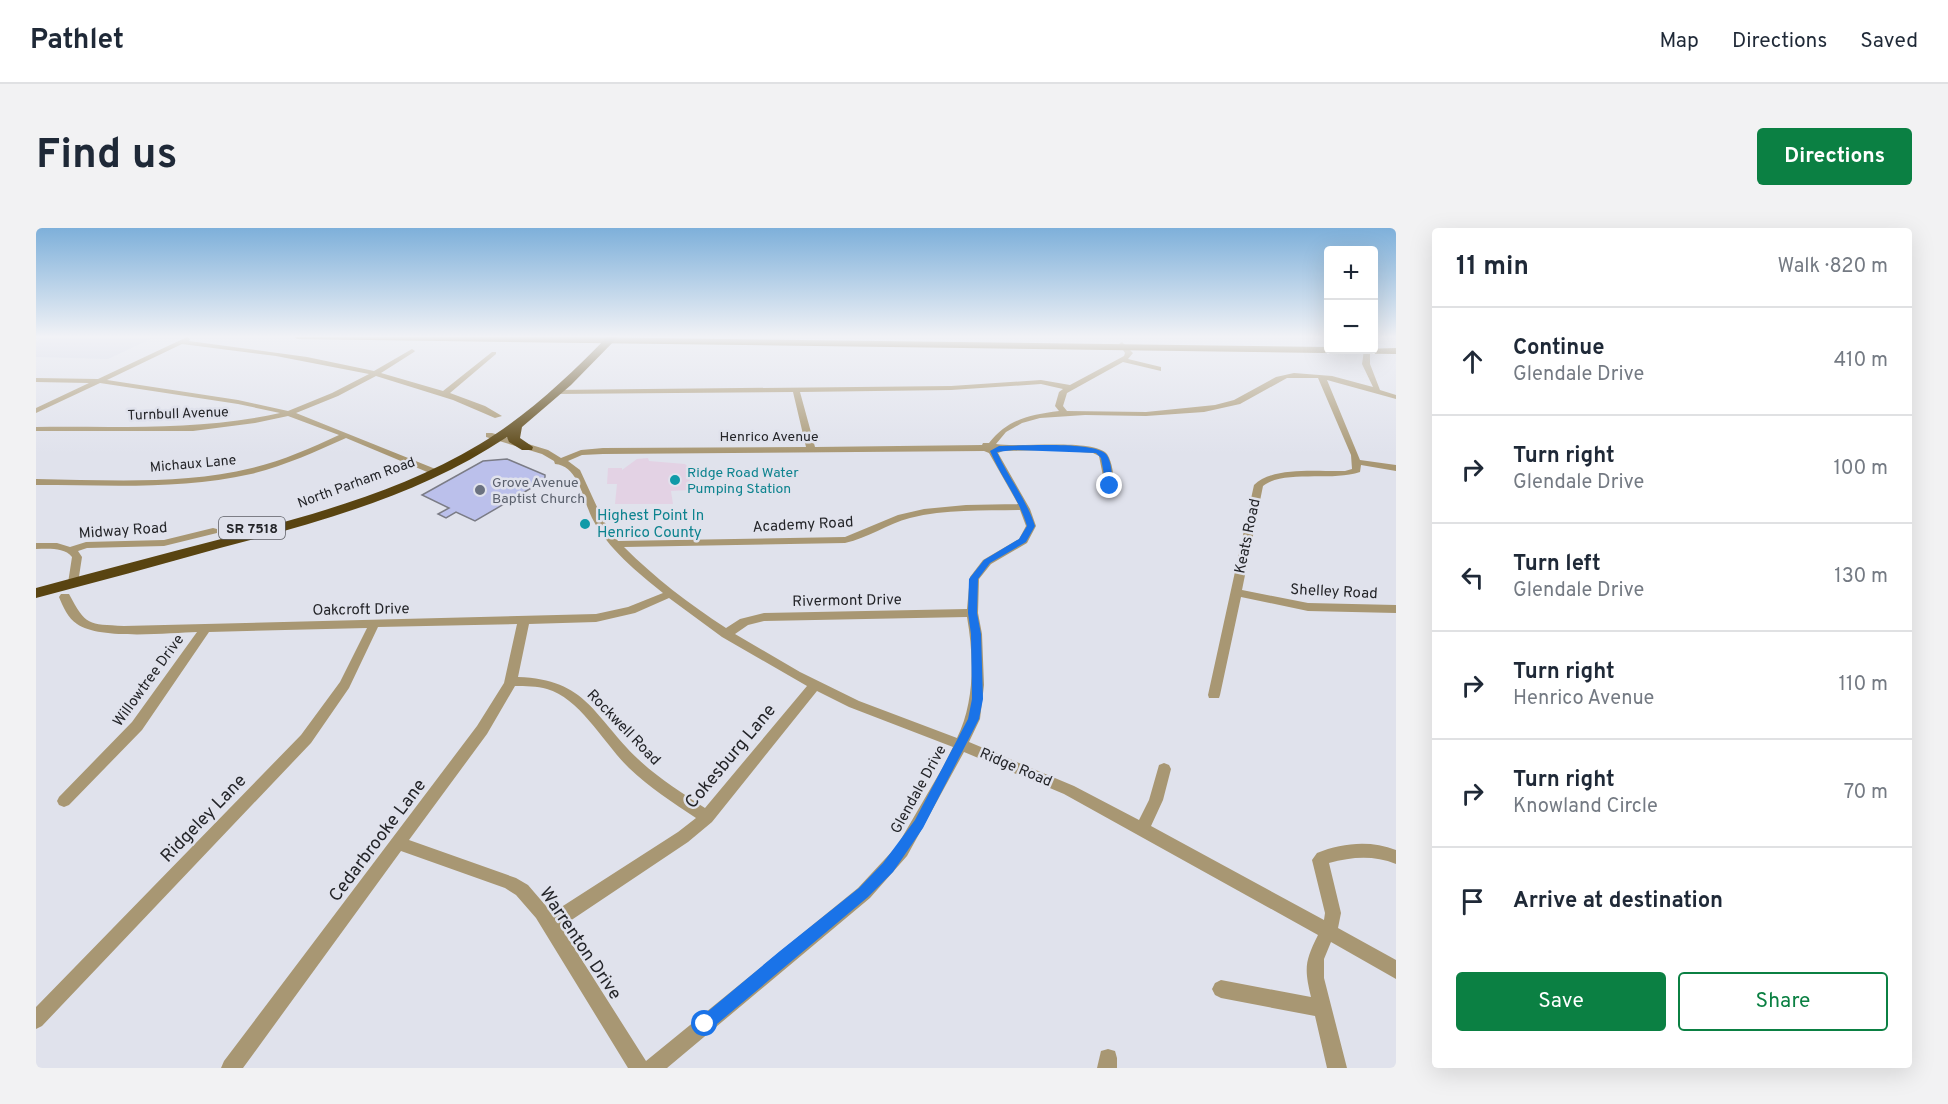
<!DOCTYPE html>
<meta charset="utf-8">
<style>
body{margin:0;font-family:Overpass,sans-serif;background:#f2f2f3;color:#1f2937}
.controls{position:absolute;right:18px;top:18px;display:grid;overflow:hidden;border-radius:6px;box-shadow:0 6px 24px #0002}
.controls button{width:54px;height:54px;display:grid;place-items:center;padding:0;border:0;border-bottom:2px solid #e0e1e3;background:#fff;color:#1f2937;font:30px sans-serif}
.stop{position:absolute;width:18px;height:18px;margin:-14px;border:4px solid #1a73e8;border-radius:50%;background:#fff}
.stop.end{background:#1a73e8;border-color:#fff;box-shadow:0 2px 6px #0008}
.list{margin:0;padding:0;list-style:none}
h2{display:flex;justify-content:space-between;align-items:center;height:78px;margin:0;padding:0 24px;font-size:26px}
h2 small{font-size:20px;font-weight:400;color:#747a83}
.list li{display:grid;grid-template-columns:39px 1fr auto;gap:18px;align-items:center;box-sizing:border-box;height:108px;padding:0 24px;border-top:2px solid #e0e1e3}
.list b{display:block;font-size:22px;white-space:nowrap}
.list p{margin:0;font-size:20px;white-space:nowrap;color:#747a83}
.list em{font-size:20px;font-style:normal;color:#747a83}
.actions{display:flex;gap:12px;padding:18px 24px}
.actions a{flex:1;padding:14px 0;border:2px solid #0b8043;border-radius:6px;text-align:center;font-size:21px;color:#0b8043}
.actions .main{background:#0b8043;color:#fff}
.icon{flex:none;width:33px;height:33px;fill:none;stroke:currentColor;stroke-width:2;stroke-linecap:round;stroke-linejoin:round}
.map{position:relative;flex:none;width:1360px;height:840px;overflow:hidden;border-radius:6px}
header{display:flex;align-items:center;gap:36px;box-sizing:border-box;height:84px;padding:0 30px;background:#fff;border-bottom:2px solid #e0e1e3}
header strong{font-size:28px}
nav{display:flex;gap:33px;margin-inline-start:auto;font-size:21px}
.intro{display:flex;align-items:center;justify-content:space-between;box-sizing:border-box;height:144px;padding:0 36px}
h1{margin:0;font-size:42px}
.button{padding:15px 27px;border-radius:6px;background:#0b8043;color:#fff;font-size:21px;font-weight:700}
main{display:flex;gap:36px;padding:0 36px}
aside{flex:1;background:#fff;border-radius:6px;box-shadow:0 6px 24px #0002}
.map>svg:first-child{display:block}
.built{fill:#d2d5e6}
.industrial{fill:#e3d2e4}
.building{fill:#bbc0eb;stroke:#7b7c86;stroke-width:1.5}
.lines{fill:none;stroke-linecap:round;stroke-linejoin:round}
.minor{fill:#a89773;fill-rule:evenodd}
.major{fill:#71591f;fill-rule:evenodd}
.highway{fill:#594411;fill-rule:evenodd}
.route{fill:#1a73e8}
.culture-dot{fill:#0f9aa8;stroke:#e0e2ec;stroke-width:2}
.worship-dot{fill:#6b7280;stroke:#e0e2ec;stroke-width:2}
.labels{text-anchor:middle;stroke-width:5;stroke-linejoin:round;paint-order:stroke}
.far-street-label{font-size:14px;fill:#242529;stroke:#e0e2ec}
.far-culture-label{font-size:14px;fill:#0d838f;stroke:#e0e2ec;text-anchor:start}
.far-worship-label{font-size:14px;fill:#5b616d;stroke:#e0e2ec;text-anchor:start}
.shield{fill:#e0e2ec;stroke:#5c5e64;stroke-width:1.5}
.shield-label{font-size:14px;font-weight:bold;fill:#242529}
.culture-label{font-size:15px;fill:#0d838f;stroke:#e0e2ec;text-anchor:start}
.street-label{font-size:15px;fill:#242529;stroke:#e0e2ec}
.near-street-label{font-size:18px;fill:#242529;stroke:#e0e2ec}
</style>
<header>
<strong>Pathlet</strong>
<nav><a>Map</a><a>Directions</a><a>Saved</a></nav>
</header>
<div class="intro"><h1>Find us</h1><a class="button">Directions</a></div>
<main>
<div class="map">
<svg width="1360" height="840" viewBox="0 0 1360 840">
<rect width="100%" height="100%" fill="#e0e2ec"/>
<!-- built -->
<g class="built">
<path d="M 12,108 L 121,108 L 72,131 L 0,129 L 0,113 Z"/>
<path d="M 765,108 L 752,112 L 577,109 L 577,108 Z"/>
</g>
<!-- industrial -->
<path class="industrial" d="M 612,230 L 613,233 L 649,236 L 653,240 L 654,262 L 635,263 L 637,276 L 579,276 L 581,256 L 571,256 L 572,240 L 586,240 L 586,242 L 601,231 Z"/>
<!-- building -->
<path class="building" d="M 471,231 L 509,247 L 509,252 L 439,293 L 420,284 L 410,290 L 402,286 L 413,280 L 386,267 L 447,233 Z"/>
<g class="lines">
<!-- minor -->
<g class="minor">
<path d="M 151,109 L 154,111 L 153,113 L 271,129 L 338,143 L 376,121 L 379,123 L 378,124 L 345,145 L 407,163 L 456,124 L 460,124 L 460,126 L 414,165 L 449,178 L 466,188 L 459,190 L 417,172 L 340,148 L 302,168 L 260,185 L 402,242 L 402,246 L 396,246 L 310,210 C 279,224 248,238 215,246 C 145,262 72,257 0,257 L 0,251 C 72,252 146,257 216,240 C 246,233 275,220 303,207 L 252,188 L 219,195 L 157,203 L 0,203 L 0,199 C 82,198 163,203 244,185 L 202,176 L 64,155 L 0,185 L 0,180 L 53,155 L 0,154 L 0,150 L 62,151 ZM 146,116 L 240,128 L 333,146 L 296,165 L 252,183 L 202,172 L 71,152 Z"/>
<path d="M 1086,114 L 1097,125 L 1092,131 L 1125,139 L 1125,143 L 1087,134 L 1031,165 L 1027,178 L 1031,183 L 1110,184 L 1179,177 L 1198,172 L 1240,149 L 1258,145 L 1296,148 L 1337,159 L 1326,136 L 1328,122 L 1334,122 L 1334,136 L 1344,162 L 1360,167 L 1360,171 L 1291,152 L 1324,232 L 1360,237 L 1360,243 L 1325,237 L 1324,244 C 1295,254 1249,241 1227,258 L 1206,362 L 1272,375 L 1360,377 L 1360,385 L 1272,383 L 1205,369 L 1184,467 L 1183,470 L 1173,470 L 1172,467 L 1218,257 C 1237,238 1283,244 1309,243 L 1316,241 L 1315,227 L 1282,150 L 1251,150 L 1204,176 L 1168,184 L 1110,188 L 1049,187 L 1004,190 L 986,195 L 970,204 L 960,216 C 982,220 1058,210 1071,226 C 1077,235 1077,248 1079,258 L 1074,261 L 1069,258 L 1063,228 L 1057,225 L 1018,222 L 967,223 L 962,225 L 994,281 L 1000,298 L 991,315 L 955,336 L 943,351 L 942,385 L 946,406 L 948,457 L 944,491 L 933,514 L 1038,558 L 1103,592 L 1113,572 L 1123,537 L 1128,535 L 1133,537 L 1135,541 L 1127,572 L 1115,598 L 1288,692 L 1289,685 L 1276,632 L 1281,625 C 1306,615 1334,612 1360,622 L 1360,636 C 1337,627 1316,629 1293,635 L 1305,685 L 1302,700 L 1360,732 L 1360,751 L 1295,714 L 1288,731 L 1288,750 L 1311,840 L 1291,840 L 1279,788 L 1185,770 L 1179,767 L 1176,761 L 1179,755 L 1185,752 L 1275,769 C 1268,740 1269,733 1282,707 L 1028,566 L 928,524 L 871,628 L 834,670 L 631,840 L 592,840 L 500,690 L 480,667 L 469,660 L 365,623 L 207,840 L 185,840 L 188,833 L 441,498 L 468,455 L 481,396 L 342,399 L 313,460 L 275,515 L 6,798 L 0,801 L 0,779 L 265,507 L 304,454 L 331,400 L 173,404 L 106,502 L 33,577 L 28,579 L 23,577 L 21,573 L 23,569 L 96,494 L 161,404 C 133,405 63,412 41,396 C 32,390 27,379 23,369 L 25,366 L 33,366 C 50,398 52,396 88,398 L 560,386 L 592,379 L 627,365 C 601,344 572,321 556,290 C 547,272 543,238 519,236 L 518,233 L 506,226 L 450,209 L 450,205 L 456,205 L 512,222 L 525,230 L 545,222 L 567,220 L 770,219 L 757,164 L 519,166 L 515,164 L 516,162 L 915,158 L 1005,152 L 1034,157 L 1088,128 L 1089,125 L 1083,116 ZM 1005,156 L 1027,161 L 1023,164 L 1019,178 L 1023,183 C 993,187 972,191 953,215 L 947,215 L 946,217 L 779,219 L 764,164 L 915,162 ZM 948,223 L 953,225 L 982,276 L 930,277 L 888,281 L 862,287 L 809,309 L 582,313 L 567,292 L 544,242 L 532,233 L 546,227 L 567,226 ZM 984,282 L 990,298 L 983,311 L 947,332 L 934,349 L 931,381 L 728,385 L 704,391 L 690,400 C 653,376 619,350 588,319 L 809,315 C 832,310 851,296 874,290 C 910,281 948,283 984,282 ZM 633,370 L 686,409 L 771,458 L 669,580 C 646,565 622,550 602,531 C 558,489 551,451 482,449 L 493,396 L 560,394 L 599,385 ZM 931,389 C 938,429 939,473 921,510 L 823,473 L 764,444 L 699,406 L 712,397 L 728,393 ZM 479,458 C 489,458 501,458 511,461 C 544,470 569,517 593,540 C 613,559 637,575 660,590 L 642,604 L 516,685 L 492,657 L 480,650 L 373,612 L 451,506 ZM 781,463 L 813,479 L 917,519 L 907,539 L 861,618 L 822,660 L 610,833 L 525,699 L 652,614 L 676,594 Z"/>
<path d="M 177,300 L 181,301 L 181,305 L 128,318 L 51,320 L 42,323 L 46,329 L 42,355 L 37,358 L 32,355 L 36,329 C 28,319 12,321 0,321 L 0,315 L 21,315 L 34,319 L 50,314 L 128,312 Z"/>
<path d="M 1072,821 L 1079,823 L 1081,830 L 1081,840 L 1061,840 L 1065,823 Z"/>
</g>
<!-- major -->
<path class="major" d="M 257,108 L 474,108 L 1292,119 L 1292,122 L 1360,120 L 1360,126 L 261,111 Z"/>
<!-- highway -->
<path class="highway" d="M 572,108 L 583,108 L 535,157 L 486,199 L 484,210 L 497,219 L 496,222 L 486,222 L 473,214 L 471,209 C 384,267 284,294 184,320 C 123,337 61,354 0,370 L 0,360 C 63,343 126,326 189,310 C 276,287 366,263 444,216 C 492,187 532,149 572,108 Z"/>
</g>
<!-- sky -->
<linearGradient id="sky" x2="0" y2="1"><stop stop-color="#7eb0da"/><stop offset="0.48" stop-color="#f1f2f6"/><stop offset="1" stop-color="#f1f2f6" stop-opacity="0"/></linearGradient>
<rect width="1360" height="226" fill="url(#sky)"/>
<!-- route -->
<path class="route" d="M 963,218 C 984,218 1057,213 1070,226 C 1076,233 1076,249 1077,258 L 1074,260 L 1070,258 L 1065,230 L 1060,225 L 978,222 L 961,224 C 972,249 991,272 999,298 L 990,314 L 954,335 L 942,351 L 941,385 L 945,406 L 947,471 L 943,491 L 887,600 L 857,644 L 832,669 L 675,801 L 669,803 L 664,801 L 662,796 L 664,790 L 744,723 L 823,660 L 847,635 L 879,592 L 932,491 L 936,471 L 935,406 L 932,385 L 933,351 L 948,332 L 983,311 L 991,298 C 983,271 965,249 954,223 Z"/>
<!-- markers -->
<g class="culture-dot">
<circle cx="639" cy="252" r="6"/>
<circle cx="549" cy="296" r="6"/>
</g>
<circle class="worship-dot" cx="444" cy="262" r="6"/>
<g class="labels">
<!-- far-street labels -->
<g class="far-street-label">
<text transform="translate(142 185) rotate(-2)" y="5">Turnbull Avenue</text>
<text x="733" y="213">Henrico Avenue</text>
<text transform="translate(157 235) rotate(-5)" y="5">Michaux Lane</text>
<text transform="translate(320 254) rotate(-20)" y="5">North Parham Road</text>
</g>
<!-- far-culture labels -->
<g class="far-culture-label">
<text x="651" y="249">Ridge Road Water<tspan x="651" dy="16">Pumping Station</tspan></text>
</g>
<!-- far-worship labels -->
<g class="far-worship-label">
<text x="456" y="259">Grove Avenue<tspan x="456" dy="16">Baptist Church</tspan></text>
</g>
<!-- shield labels -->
<rect class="shield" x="183" y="289" width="66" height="22" rx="4.5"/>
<g class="shield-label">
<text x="216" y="305">SR 7518</text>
</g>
<!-- culture labels -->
<g class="culture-label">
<text x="561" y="292">Highest Point In<tspan x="561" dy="17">Henrico County</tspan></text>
</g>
<!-- street labels -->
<g class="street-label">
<text transform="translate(767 296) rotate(-3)" y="5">Academy Road</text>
<text transform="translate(87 302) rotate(-4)" y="5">Midway Road</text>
<text transform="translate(1211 308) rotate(-78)" y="5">Keats Road</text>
<text transform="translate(1298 363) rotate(3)" y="5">Shelley Road</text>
<text transform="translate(811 372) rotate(-1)" y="5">Rivermont Drive</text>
<text transform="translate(325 381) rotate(-1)" y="5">Oakcroft Drive</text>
<text transform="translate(112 452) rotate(-54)" y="5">Willowtree Drive</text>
<text transform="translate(588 499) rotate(46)" y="5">Rockwell Road</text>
<text transform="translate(980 539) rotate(23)" y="5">Ridge Road</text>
<text transform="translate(882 561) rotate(-61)" y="5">Glendale Drive</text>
</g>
<!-- near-street labels -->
<g class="near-street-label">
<text transform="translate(694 528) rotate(-50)" y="6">Cokesburg Lane</text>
<text transform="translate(167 590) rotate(-46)" y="6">Ridgeley Lane</text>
<text transform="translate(341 612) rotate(-53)" y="6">Cedarbrooke Lane</text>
<text transform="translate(545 715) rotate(56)" y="6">Warrenton Drive</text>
</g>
</g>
</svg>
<div class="controls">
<button>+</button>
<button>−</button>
</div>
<div class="stop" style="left:669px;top:796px"></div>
<div class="stop end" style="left:1074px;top:258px"></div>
</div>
<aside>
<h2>11 min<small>Walk · 820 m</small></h2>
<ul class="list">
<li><svg class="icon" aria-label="ahead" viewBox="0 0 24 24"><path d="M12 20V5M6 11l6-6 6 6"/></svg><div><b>Continue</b><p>Glendale Drive</p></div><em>410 m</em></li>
<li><svg class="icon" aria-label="right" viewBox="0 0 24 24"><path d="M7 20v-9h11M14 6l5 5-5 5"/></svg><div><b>Turn right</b><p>Glendale Drive</p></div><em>100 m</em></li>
<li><svg class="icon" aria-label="left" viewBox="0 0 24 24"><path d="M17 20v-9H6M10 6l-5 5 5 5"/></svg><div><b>Turn left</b><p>Glendale Drive</p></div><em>130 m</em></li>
<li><svg class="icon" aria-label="right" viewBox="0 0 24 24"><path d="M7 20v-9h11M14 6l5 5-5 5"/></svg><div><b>Turn right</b><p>Henrico Avenue</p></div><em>110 m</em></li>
<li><svg class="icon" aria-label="right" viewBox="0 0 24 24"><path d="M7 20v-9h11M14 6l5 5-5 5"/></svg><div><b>Turn right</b><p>Knowland Circle</p></div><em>70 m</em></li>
<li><svg class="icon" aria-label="arrive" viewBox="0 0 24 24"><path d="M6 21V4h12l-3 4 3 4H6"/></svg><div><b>Arrive at destination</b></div></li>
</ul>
<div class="actions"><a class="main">Save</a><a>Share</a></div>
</aside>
</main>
